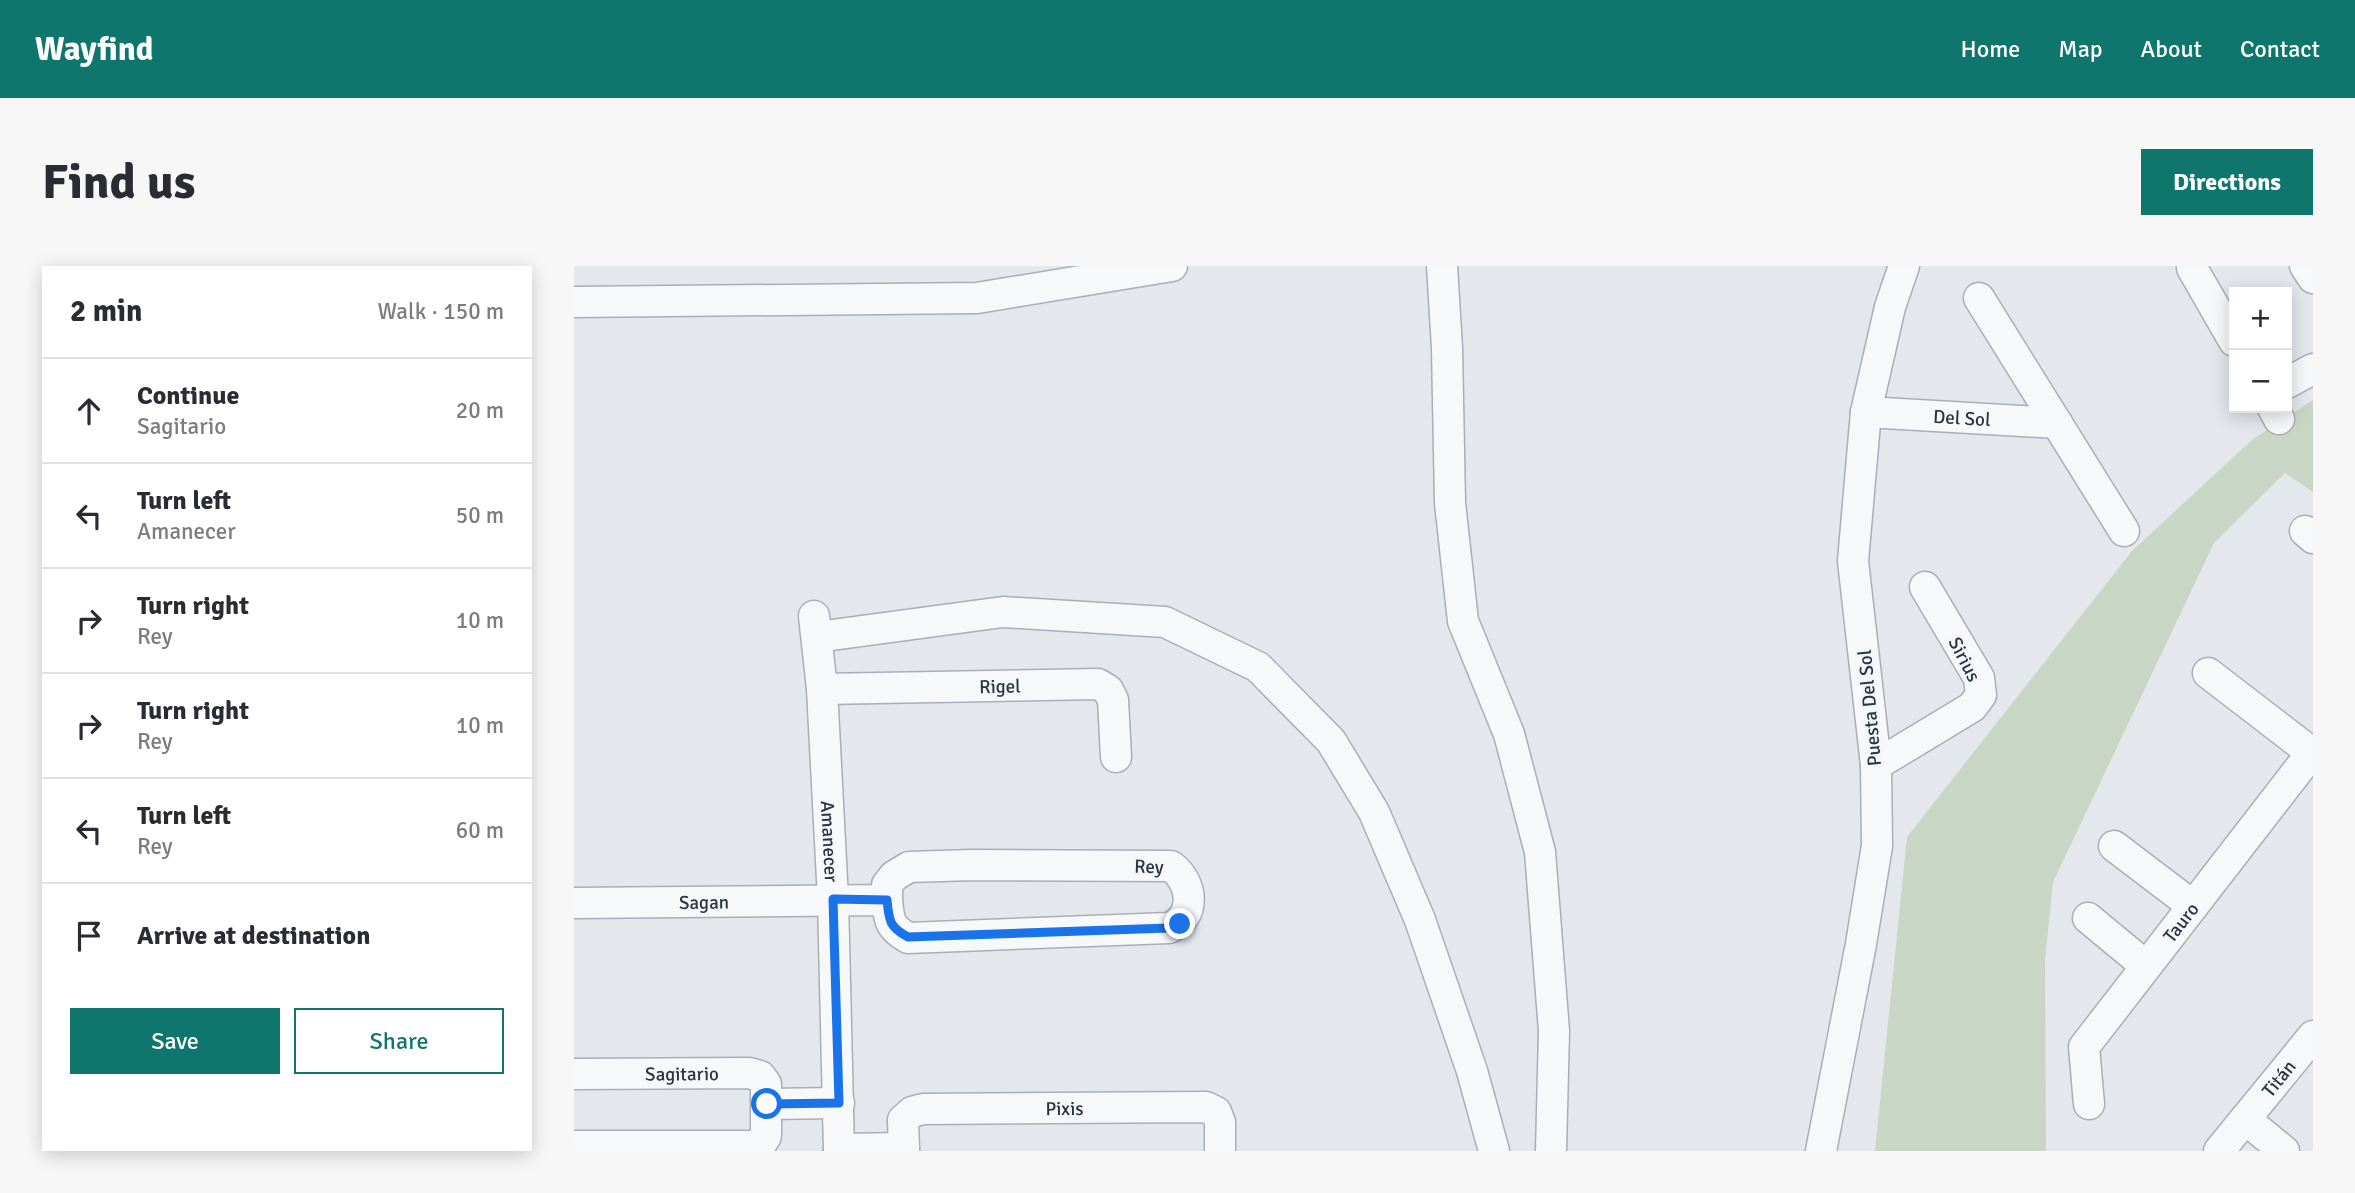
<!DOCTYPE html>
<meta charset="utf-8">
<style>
body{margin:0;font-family:Signika,sans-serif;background:#f7f7f7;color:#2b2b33}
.controls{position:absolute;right:21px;top:21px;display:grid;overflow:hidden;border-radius:0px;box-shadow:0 4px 18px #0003}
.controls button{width:63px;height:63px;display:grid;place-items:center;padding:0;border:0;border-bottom:2px solid #e1e1e2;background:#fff;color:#2b2b33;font:35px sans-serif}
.stop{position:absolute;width:21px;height:21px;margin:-16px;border:5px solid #1a73e8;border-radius:50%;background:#fff}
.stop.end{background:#1a73e8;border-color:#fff;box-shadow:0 2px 7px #0008}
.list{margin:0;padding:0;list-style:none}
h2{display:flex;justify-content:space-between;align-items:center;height:91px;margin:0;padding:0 28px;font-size:30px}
h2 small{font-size:23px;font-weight:400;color:#7c7c81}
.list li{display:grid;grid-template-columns:46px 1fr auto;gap:21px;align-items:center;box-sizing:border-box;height:105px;padding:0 28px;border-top:2px solid #e1e1e2}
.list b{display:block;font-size:26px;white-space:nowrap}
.list p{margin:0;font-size:23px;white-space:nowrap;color:#7c7c81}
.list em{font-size:23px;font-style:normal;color:#7c7c81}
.actions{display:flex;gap:14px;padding:21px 28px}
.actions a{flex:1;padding:16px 0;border:2px solid #0f766e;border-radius:0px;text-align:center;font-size:24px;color:#0f766e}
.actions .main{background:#0f766e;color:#fff}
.icon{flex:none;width:38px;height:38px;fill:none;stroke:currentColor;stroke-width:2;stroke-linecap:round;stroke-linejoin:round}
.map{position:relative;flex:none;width:1739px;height:885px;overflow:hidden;border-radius:0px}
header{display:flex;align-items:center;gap:42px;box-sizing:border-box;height:98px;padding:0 35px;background:#0f766e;color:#fff}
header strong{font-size:33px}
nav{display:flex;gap:38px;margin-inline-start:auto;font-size:24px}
.intro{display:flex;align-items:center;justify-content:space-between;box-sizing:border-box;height:168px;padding:0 42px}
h1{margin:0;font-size:49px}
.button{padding:18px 32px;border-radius:0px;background:#0f766e;color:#fff;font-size:24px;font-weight:700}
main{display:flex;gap:42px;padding:0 42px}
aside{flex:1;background:#fff;border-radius:0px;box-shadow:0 4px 18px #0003}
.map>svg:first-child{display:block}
.green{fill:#c9d6c5}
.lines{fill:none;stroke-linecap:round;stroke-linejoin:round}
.minor-casing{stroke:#a9aeb7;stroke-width:33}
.minor{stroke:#f7f8fa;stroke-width:30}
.route{stroke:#1a73e8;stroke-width:9}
.labels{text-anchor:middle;stroke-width:6;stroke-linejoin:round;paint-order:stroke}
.street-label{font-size:19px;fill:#2b3445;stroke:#f4f6f9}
</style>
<header>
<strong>Wayfind</strong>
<nav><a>Home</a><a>Map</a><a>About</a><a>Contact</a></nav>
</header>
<div class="intro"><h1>Find us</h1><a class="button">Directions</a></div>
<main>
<aside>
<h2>2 min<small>Walk · 150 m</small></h2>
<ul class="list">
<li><svg class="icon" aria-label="ahead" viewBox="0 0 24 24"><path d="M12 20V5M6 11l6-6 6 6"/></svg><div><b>Continue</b><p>Sagitario</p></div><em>20 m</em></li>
<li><svg class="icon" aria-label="left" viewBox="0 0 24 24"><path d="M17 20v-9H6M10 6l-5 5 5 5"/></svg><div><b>Turn left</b><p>Amanecer</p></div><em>50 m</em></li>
<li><svg class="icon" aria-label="right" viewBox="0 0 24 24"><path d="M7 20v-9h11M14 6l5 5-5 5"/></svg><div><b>Turn right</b><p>Rey</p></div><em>10 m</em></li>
<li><svg class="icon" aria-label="right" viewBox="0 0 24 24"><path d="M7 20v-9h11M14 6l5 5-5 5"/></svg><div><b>Turn right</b><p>Rey</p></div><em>10 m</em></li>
<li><svg class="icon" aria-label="left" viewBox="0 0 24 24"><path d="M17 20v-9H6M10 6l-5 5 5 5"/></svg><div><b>Turn left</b><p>Rey</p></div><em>60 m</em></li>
<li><svg class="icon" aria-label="arrive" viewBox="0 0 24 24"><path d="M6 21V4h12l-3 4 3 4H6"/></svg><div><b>Arrive at destination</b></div></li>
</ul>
<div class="actions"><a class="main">Save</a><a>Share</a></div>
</aside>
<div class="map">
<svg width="1739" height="885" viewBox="0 0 1739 885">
<rect width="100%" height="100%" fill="#e4e7ec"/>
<!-- green -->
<path class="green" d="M 1739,134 L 1739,226 L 1711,207 L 1640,277 L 1479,616 L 1471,694 L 1472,885 L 1301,885 L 1333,571 L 1558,285 L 1679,173 Z"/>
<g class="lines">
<!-- minor casing -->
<g class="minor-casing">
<g id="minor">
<path d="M 868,0 L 873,82 L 876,237 L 889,355 L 935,468 L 966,586 L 980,765 L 977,885"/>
<path d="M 1731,0 L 1739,12"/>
<path d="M 1618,2 L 1660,75"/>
<path d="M 1405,32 L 1550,265"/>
<path d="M 0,36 L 403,32 L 598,0"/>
<path d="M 1713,117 L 1739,103"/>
<path d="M 1699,142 L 1705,153"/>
<path id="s1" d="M 1292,146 L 1483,157"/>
<path d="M 1731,265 L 1739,272"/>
<path id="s2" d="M 240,350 L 248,423 L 259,633 L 265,885"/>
<path d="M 243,371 L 429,346 L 591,356 L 684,401 L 757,475 L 800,546 L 846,654 L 898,805 L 920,885"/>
<path d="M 1634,407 L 1738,487"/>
<path id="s3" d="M 248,423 L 524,418 L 534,424 L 539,434 L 542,491"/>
<path d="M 1302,499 L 1398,441 L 1407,429 L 1405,412 L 1351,321"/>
<path d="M 1540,580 L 1619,640"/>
<path id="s4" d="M 0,637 L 313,634 C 315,654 315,661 334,672 L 595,662 C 623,651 619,616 597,600 L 398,599 L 335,601 L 320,610 L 313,619 L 313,634"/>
<path d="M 1514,652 L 1572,700"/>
<path id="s5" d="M 0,808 L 175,807 L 186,810 L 192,818 L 192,870 L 187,878 L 177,880 L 0,880"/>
<path d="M 193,838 L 265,837"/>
<path id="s6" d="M 1515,838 L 1510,781 L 1739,485"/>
<path d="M 1671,853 L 1710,885"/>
<path d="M 265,883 L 330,882"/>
<path id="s7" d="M 330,885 L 329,854 L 338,846 L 349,843 L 632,841 L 642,846 L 646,856 L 646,885"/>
<path d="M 1247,885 L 1287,678 L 1303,580 L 1302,499 L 1279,295 L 1292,146 L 1316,41 L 1330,0"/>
<path id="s8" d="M 1645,885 L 1739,770"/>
</g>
</g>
<!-- minor -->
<use href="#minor" class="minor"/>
</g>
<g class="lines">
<!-- route -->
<path class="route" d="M 193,838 L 265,837 L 259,633 L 313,634 C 315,654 315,661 334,671 L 595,662 L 606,658"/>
</g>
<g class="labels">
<!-- street labels -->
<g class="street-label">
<text dy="7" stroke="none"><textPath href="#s1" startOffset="96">Del Sol</textPath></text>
<text transform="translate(1391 393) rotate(63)" y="7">Sirius</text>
<text dy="7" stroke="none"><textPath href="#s3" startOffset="178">Rigel</textPath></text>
<text transform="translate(1295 442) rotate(-95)" y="7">Puesta Del Sol</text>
<text dy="7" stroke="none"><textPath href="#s2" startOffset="226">Amanecer</textPath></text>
<text transform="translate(575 600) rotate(2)" y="7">Rey</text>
<text dy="7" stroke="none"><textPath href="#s4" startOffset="130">Sagan</textPath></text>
<text dy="7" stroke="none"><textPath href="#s6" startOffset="215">Tauro</textPath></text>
<text dy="7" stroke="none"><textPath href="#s5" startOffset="108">Sagitario</textPath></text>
<text dy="7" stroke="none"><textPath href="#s8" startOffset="94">Titán</textPath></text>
<text dy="7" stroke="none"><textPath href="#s7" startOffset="196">Pixis</textPath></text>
</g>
</g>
</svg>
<div class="controls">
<button>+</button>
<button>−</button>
</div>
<div class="stop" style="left:193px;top:838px"></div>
<div class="stop end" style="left:606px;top:658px"></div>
</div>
</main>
